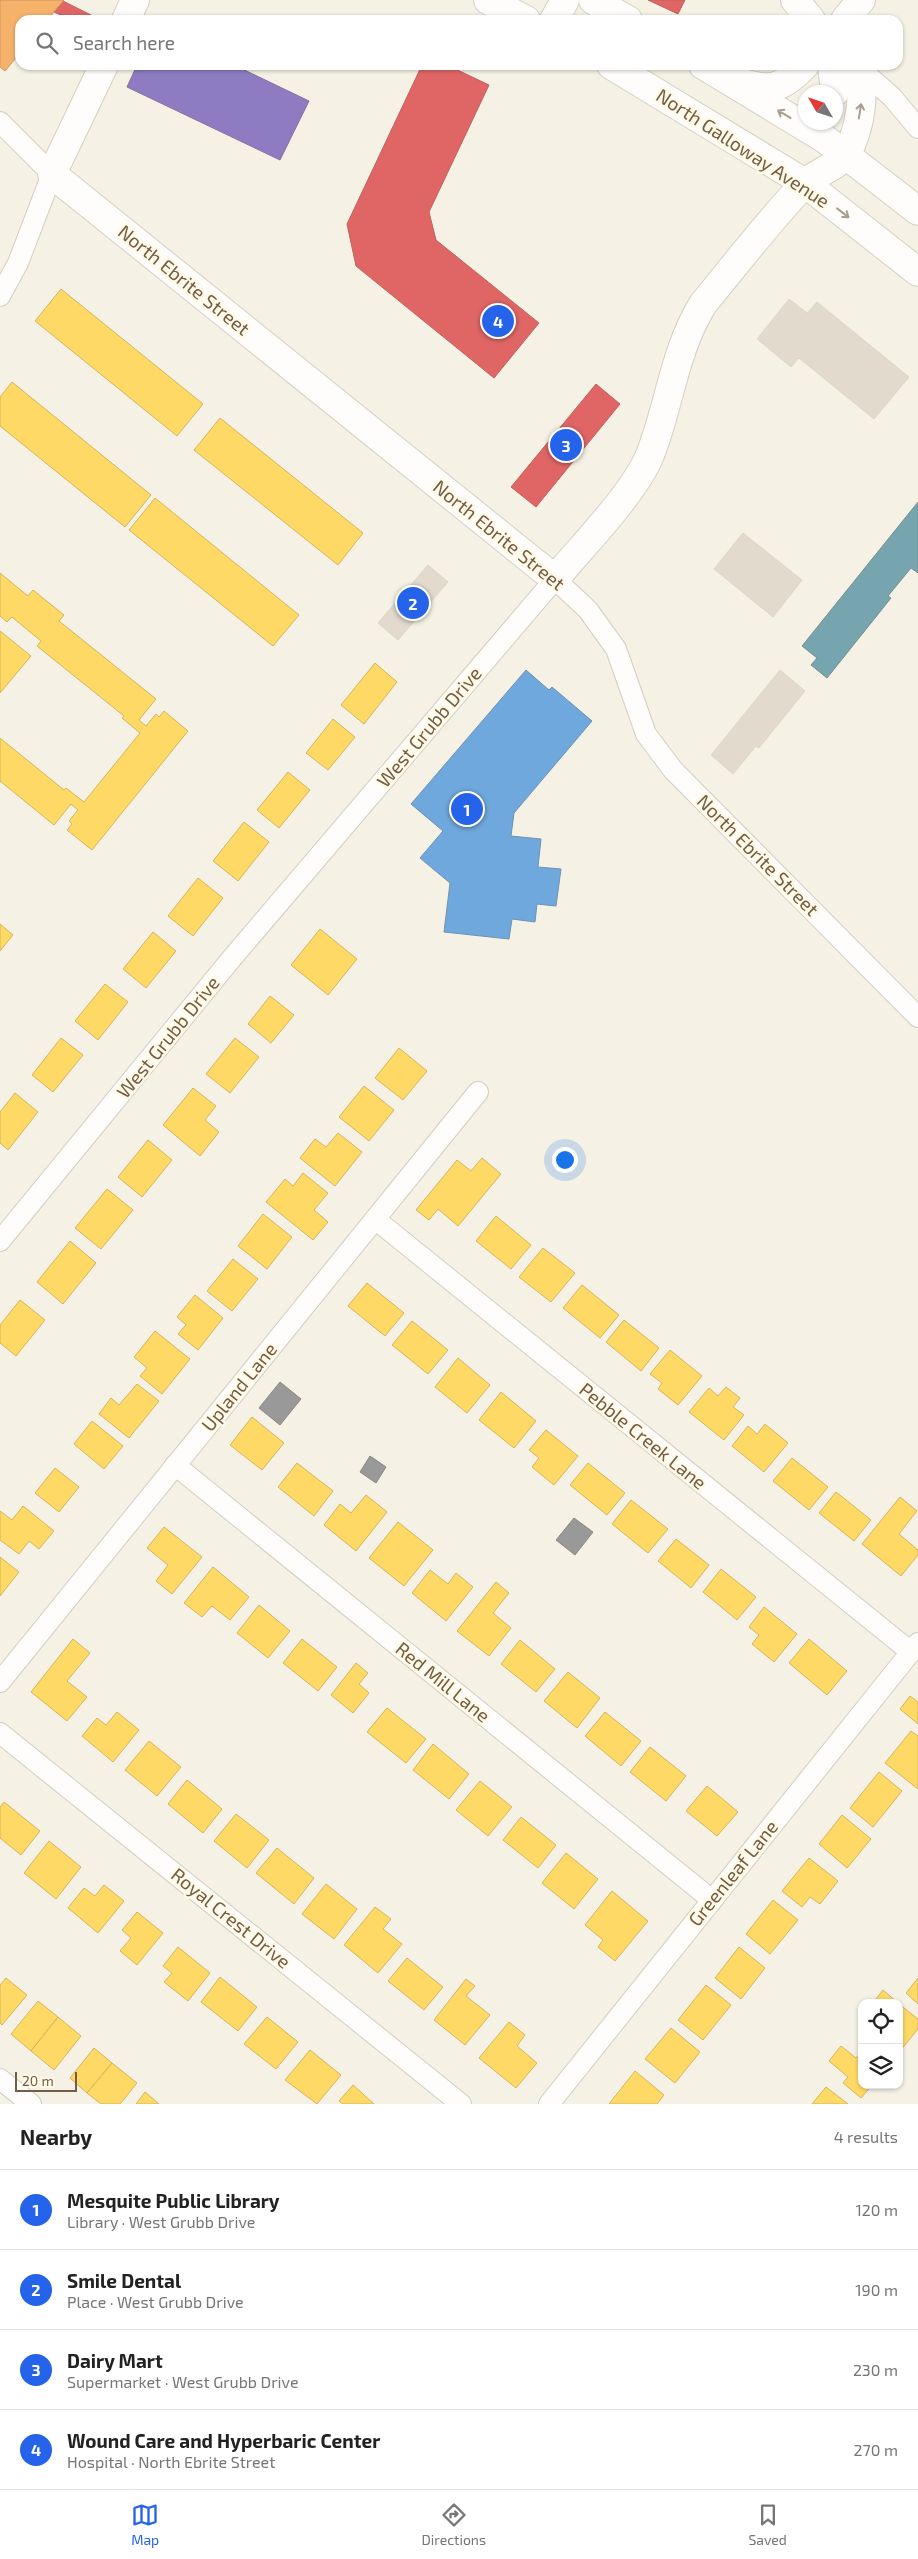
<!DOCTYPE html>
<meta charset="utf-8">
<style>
body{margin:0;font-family:"Exo 2",sans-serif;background:#f2f2f2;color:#222}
.controls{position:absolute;right:15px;bottom:15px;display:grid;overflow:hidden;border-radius:10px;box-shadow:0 1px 4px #0004}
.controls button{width:45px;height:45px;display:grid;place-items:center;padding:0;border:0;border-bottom:1px solid #e0e0e0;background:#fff;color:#222;font:25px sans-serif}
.compass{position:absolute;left:798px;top:85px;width:45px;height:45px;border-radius:50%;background:#fff;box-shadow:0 1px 4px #0004;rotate:309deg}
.scale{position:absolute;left:15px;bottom:12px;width:62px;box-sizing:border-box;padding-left:5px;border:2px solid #725d47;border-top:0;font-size:14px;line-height:18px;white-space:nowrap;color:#725d47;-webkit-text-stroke:4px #fff9e5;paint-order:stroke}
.you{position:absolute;left:564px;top:1159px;width:18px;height:18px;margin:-12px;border:4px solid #fff;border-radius:50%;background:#1a73e8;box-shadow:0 0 0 8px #1a73e833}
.badge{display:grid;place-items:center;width:32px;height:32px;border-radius:50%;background:#2563eb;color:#fff;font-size:16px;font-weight:700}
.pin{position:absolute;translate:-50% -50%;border:2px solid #fff;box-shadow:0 1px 5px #0006}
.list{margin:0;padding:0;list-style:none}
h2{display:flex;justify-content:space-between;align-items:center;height:65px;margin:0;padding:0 20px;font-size:21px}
h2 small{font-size:16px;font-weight:400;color:#767676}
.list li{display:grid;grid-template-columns:32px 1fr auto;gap:15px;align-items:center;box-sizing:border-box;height:80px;padding:0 20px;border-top:1px solid #e0e0e0}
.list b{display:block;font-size:19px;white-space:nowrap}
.list p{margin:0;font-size:16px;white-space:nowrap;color:#767676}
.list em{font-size:16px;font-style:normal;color:#767676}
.icon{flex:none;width:28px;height:28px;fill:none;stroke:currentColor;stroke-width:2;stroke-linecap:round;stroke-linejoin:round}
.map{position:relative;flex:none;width:918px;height:2104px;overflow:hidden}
.search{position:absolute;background:#fff;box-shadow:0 1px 4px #0004;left:15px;right:15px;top:15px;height:55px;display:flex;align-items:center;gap:12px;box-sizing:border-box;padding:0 18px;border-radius:15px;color:#767676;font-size:19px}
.sheet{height:385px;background:#fff}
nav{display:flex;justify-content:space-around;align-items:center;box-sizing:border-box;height:70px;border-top:1px solid #e0e0e0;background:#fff;font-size:14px;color:#767676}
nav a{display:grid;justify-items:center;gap:2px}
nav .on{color:#2563eb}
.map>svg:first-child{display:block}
.homes{fill:#ffd966;stroke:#d5b45d}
.shops{fill:#e06666;stroke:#bf635d}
.offices{fill:#8e7cc3;stroke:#86739e}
.schools{fill:#6fa8dc;stroke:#7092af}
.health{fill:#f6b26b;stroke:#ce9860}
.public{fill:#76a5af;stroke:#758f90}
.industry{fill:#999;stroke:#8d8780}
.building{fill:#e1dacd;stroke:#ded5c7}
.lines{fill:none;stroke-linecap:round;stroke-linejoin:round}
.street-casing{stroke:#d4cdc1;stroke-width:22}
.secondary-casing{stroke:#d6cfc2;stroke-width:30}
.street{stroke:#fefdfb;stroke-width:20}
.secondary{stroke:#fefdfb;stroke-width:28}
.oneway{stroke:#aa9d8f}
.labels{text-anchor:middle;stroke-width:5;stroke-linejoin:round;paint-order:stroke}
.street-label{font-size:19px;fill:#725d47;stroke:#fff9e5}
</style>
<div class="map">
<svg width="918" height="2104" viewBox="0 0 918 2104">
<rect width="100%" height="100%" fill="#f5f2e5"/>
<!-- homes -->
<g class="homes">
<path d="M 61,289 L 203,404 L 177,436 L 35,321 Z"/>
<path d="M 12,382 L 151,495 L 125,527 L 0,426 L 0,397 Z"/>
<path d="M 220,418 L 363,533 L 338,565 L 194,450 Z"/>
<path d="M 155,498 L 299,615 L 273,646 L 129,530 Z"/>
<path d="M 0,573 L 28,596 L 33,590 L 64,615 L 59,621 L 156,699 L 139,720 L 146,726 L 156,714 L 159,717 L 164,711 L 188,731 L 92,850 L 67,830 L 72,824 L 69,821 L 78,810 L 71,804 L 54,825 L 0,781 L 0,738 L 64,790 L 66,788 L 84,802 L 140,733 L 122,718 L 124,716 L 37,646 L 41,641 L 12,617 L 7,622 L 0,616 Z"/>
<path d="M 0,631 L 31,656 L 0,693 Z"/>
<path d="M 375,663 L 397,682 L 364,724 L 341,705 Z"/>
<path d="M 333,719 L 355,737 L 328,770 L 306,753 Z"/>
<path d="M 288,772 L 310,790 L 279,828 L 257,810 Z"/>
<path d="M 244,822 L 269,842 L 238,881 L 213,861 Z"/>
<path d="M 198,878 L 223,898 L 193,936 L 168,916 Z"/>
<path d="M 0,924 L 13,935 L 0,951 Z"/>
<path d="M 320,929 L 357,959 L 328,995 L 291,965 Z"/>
<path d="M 153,932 L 176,951 L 146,988 L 123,969 Z"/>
<path d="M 105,984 L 128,1002 L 98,1040 L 75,1021 Z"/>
<path d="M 270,996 L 294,1015 L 271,1043 L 248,1024 Z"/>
<path d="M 61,1038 L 83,1055 L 53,1092 L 32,1075 Z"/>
<path d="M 235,1038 L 259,1057 L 230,1093 L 206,1074 Z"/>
<path d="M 399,1048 L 427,1071 L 403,1100 L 375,1078 Z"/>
<path d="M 364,1086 L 394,1110 L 369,1141 L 339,1117 Z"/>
<path d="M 193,1088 L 216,1106 L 205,1120 L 219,1132 L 200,1156 L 163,1125 Z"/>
<path d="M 15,1093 L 38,1112 L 8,1150 L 0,1143 L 0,1112 Z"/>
<path d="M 338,1133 L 362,1152 L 335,1186 L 300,1158 L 315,1139 L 326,1147 Z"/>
<path d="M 148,1140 L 172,1160 L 142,1197 L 118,1177 Z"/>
<path d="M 482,1158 L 501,1174 L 458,1226 L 438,1209 L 429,1220 L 416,1210 L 457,1160 L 471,1171 Z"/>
<path d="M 303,1173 L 328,1193 L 314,1210 L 328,1222 L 313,1240 L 266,1202 L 285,1179 L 293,1186 Z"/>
<path d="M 107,1189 L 133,1210 L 101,1249 L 75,1228 Z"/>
<path d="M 263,1214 L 292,1237 L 267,1269 L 238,1246 Z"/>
<path d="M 496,1216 L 531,1245 L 511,1269 L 476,1241 Z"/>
<path d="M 70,1241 L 96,1263 L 63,1304 L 37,1282 Z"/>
<path d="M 543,1248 L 575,1273 L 551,1302 L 519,1277 Z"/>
<path d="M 233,1259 L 258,1279 L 232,1311 L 207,1291 Z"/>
<path d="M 367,1283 L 404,1313 L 385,1336 L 348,1306 Z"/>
<path d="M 582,1285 L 619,1315 L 600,1338 L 563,1308 Z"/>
<path d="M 195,1295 L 223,1318 L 198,1350 L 178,1334 L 186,1325 L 177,1317 Z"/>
<path d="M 20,1300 L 45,1320 L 16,1356 L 0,1343 L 0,1325 Z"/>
<path d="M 624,1320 L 659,1348 L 641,1371 L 606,1342 Z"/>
<path d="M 412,1321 L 448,1350 L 428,1374 L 392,1345 Z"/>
<path d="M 155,1331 L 190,1359 L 162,1394 L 140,1376 L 147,1368 L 134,1357 Z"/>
<path d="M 670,1350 L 702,1376 L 678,1405 L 658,1389 L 662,1383 L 650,1374 Z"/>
<path d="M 458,1358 L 490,1385 L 467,1413 L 435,1387 Z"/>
<path d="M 137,1384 L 159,1401 L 129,1438 L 99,1414 L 111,1398 L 119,1405 Z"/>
<path d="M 726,1387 L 740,1398 L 733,1407 L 744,1415 L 724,1440 L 689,1412 L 709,1388 L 718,1396 Z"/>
<path d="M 501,1392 L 536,1421 L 514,1448 L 479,1420 Z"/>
<path d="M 252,1417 L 284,1443 L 262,1470 L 230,1445 Z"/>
<path d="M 92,1421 L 123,1446 L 104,1469 L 74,1444 Z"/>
<path d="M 765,1424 L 788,1443 L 764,1472 L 732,1446 L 748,1426 L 757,1434 Z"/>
<path d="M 546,1430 L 578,1456 L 554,1485 L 532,1467 L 539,1458 L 529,1450 Z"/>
<path d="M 792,1458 L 828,1487 L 809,1510 L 773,1481 Z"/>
<path d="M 297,1463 L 333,1491 L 314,1516 L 278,1487 Z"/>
<path d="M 588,1463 L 625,1493 L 607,1515 L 570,1485 Z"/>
<path d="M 55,1468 L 79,1487 L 59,1512 L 35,1493 Z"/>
<path d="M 836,1492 L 871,1520 L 854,1541 L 819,1513 Z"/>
<path d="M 366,1495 L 387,1512 L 356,1551 L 324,1525 L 340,1504 L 351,1513 Z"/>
<path d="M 900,1497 L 917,1511 L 899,1534 L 918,1550 L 918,1555 L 901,1576 L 862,1544 Z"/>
<path d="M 631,1500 L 668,1529 L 648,1553 L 612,1524 Z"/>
<path d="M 23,1506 L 54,1531 L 39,1549 L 29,1541 L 19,1554 L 0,1540 L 0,1511 L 12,1520 Z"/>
<path d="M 398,1522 L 433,1550 L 404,1586 L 369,1558 Z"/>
<path d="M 164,1527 L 202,1557 L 172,1594 L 156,1581 L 168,1565 L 147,1548 Z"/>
<path d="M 676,1539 L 709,1565 L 691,1588 L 658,1561 Z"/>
<path d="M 0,1557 L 19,1572 L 0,1596 Z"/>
<path d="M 213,1567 L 249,1597 L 230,1620 L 212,1606 L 202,1617 L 184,1603 Z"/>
<path d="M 721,1569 L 756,1597 L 737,1620 L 703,1592 Z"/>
<path d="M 430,1570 L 448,1584 L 456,1573 L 473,1587 L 446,1621 L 412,1593 Z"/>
<path d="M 496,1582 L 509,1593 L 493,1613 L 511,1628 L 489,1656 L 457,1631 Z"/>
<path d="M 259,1605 L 290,1631 L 268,1658 L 237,1633 Z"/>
<path d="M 764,1607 L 797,1634 L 774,1662 L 752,1644 L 759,1635 L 749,1627 Z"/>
<path d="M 73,1639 L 90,1653 L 67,1681 L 87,1697 L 67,1721 L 31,1692 Z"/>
<path d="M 302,1639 L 337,1667 L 318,1691 L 283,1663 Z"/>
<path d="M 809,1639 L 847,1671 L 827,1695 L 789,1663 Z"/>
<path d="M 520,1640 L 555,1669 L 536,1692 L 501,1664 Z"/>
<path d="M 356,1663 L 368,1673 L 359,1684 L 369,1693 L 353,1713 L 331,1695 Z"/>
<path d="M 568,1672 L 600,1698 L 577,1728 L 544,1701 Z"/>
<path d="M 910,1696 L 918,1702 L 918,1724 L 900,1709 Z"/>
<path d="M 387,1708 L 426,1739 L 406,1763 L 367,1732 Z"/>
<path d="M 117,1712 L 139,1730 L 113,1762 L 82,1736 L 97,1718 L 106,1725 Z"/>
<path d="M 605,1712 L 641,1741 L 621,1766 L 585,1736 Z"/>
<path d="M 911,1731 L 918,1736 L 918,1789 L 885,1763 Z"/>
<path d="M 149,1741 L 181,1767 L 157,1796 L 125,1770 Z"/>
<path d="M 433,1744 L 469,1774 L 449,1799 L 413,1770 Z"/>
<path d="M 650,1747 L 686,1776 L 666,1801 L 630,1772 Z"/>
<path d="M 879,1772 L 902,1791 L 873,1827 L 850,1808 Z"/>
<path d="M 187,1780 L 222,1809 L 203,1833 L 168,1804 Z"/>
<path d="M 480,1781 L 512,1807 L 488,1836 L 456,1810 Z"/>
<path d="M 707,1786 L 738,1812 L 717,1836 L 686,1811 Z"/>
<path d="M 4,1802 L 40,1831 L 21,1855 L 0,1838 L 0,1807 Z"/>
<path d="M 236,1814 L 269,1840 L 247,1868 L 214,1841 Z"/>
<path d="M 842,1815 L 871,1839 L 847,1868 L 819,1844 Z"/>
<path d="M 521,1817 L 556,1845 L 538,1868 L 503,1840 Z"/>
<path d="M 49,1841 L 81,1867 L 56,1899 L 24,1873 Z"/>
<path d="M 277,1848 L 314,1878 L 294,1904 L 256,1873 Z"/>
<path d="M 566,1853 L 598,1879 L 574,1909 L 542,1883 Z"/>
<path d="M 809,1858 L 838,1881 L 820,1904 L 810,1897 L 802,1907 L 782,1891 Z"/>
<path d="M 326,1884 L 357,1909 L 334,1939 L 302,1914 Z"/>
<path d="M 104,1885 L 124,1901 L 98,1933 L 68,1908 L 84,1888 L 95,1896 Z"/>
<path d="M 612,1891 L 648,1921 L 615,1961 L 598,1947 L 603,1940 L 585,1925 Z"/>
<path d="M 773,1900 L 798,1920 L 770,1954 L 746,1934 Z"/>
<path d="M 375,1907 L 391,1919 L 383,1929 L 402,1944 L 378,1973 L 344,1945 Z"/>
<path d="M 137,1912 L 163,1933 L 137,1965 L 120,1951 L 131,1938 L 122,1930 Z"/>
<path d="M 178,1947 L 210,1973 L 188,2001 L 164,1982 L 172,1973 L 163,1966 Z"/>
<path d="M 739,1947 L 765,1968 L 741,1999 L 715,1978 Z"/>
<path d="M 407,1958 L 443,1987 L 424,2010 L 388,1981 Z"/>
<path d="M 220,1977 L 257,2007 L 238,2031 L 201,2002 Z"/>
<path d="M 6,1978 L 27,1995 L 2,2025 L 0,2023 L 0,1985 Z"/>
<path d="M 918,1978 L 918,2004 L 906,1993 Z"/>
<path d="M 466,1979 L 475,1986 L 466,1996 L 490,2015 L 465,2045 L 434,2020 Z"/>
<path d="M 706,1985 L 731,2005 L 703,2040 L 678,2020 Z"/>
<path d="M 883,1990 L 898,2003 L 873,2003 Z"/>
<path d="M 38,2001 L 58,2017 L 31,2051 L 11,2034 Z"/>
<path d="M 899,2004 L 918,2019 L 918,2029 L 900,2051 Z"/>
<path d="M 58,2017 L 81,2036 L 54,2070 L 31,2051 Z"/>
<path d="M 267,2017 L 298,2042 L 276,2069 L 244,2044 Z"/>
<path d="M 509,2022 L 525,2035 L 517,2046 L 537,2063 L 516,2088 L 479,2058 Z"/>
<path d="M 671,2028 L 700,2052 L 675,2083 L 645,2059 Z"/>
<path d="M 841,2046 L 856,2058 L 862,2052 L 862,2085 L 872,2085 L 861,2098 L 843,2083 L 848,2077 L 829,2061 Z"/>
<path d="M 94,2048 L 112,2063 L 87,2093 L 70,2078 Z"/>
<path d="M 310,2050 L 341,2075 L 317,2104 L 285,2080 Z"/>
<path d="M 112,2063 L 137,2083 L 120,2104 L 101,2104 L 87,2093 Z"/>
<path d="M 635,2071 L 664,2095 L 657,2104 L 609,2104 Z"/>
<path d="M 353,2085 L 374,2104 L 343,2104 L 339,2101 Z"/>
<path d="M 826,2087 L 848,2104 L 812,2104 Z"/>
<path d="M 145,2092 L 159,2104 L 136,2104 Z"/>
</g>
<!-- shops -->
<g class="shops">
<path d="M 648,0 L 685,0 L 678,14 Z"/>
<path d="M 63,1 L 101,20 L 72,20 L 54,12 Z"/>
<path d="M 422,65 L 447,65 L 489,85 L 429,212 L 436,240 L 539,323 L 494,378 L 356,266 L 347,224 Z"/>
<path d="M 596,384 L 620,404 L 536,507 L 511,487 Z"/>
</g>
<!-- offices -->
<path class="offices" d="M 137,65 L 234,65 L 309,101 L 280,160 L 127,87 Z"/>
<!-- schools -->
<path class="schools" d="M 526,670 L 549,690 L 552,687 L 592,721 L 514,813 L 511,836 L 541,839 L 538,867 L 561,869 L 556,906 L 537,904 L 535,922 L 512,919 L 509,939 L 444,932 L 450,883 L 420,858 L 443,831 L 411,804 Z"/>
<!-- health -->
<path class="health" d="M 0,0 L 64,0 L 47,20 L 20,20 L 20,53 L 5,71 L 0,67 Z"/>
<!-- public -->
<path class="public" d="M 918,502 L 918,573 L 911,568 L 888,596 L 891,598 L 827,678 L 811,665 L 817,658 L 802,646 Z"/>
<!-- industry -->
<g class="industry">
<path d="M 280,1382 L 301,1399 L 280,1425 L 259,1408 Z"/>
<path d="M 370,1456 L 386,1467 L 376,1483 L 360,1472 Z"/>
<path d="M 574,1518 L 593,1532 L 575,1555 L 556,1540 Z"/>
</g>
<!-- building -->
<g class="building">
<path d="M 789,299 L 807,313 L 817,302 L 909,377 L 874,419 L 799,358 L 791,367 L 757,339 Z"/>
<path d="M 743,533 L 802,580 L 773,617 L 714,569 Z"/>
<path d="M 428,565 L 448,582 L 398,640 L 378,623 Z"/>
<path d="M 780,670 L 805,691 L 759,748 L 756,746 L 733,774 L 711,755 Z"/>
</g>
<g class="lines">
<!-- street casing -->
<g class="street-casing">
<g id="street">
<path d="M 857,66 L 892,97 L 918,128"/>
<path d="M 0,122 L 52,174 L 18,263 L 0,296"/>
<path d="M 375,1219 L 911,1652"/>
<path d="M 0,1241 L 232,958 L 555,579 L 588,610 L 616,649 L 646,734 L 673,770 L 918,1017"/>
<path d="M 175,1465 L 712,1900"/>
<path d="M 0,1682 L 478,1092"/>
<path d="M 0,1733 L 461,2104"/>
<path d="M 0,2079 L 31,2104"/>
<path d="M 549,2104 L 918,1643"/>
</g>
</g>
<!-- secondary casing -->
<g class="secondary-casing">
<g id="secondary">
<path d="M 488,0 L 526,20"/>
<path d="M 593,0 L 628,20"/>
<path d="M 795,0 L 811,20"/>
<path d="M 126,20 L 135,0"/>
<path d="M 554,20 L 565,0"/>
<path d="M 845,20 L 861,0"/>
<path d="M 104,65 L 52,174 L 555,579 C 583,545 633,495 650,455 C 670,404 674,351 703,304 C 736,264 768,222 804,184 C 814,174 840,165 847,153 C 860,129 867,91 856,65"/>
<path d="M 611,65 L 805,183 L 918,272"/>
<path d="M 703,65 L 825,139 L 918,211"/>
<path d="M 832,65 L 835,92"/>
<path d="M 740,82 C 771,92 781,89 805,65"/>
</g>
</g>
<!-- street -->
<use href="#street" class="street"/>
<!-- secondary -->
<use href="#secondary" class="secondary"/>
</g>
<!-- one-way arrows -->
<defs><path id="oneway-shaft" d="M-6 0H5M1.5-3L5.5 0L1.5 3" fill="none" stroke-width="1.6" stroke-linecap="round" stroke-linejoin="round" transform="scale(1.25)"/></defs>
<g class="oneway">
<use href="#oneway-shaft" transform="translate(860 111) rotate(-81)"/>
<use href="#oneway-shaft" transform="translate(784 114) rotate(-149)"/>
<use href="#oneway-shaft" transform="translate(843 213) rotate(38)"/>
</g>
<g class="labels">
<!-- street labels -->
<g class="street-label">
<text transform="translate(743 148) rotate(33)" y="7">North Galloway Avenue</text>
<text transform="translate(184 280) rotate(39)" y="7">North Ebrite Street</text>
<text transform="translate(499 535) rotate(39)" y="7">North Ebrite Street</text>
<text transform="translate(429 727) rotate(-50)" y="7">West Grubb Drive</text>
<text transform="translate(758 855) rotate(45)" y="7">North Ebrite Street</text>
<text transform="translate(168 1037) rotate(-51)" y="7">West Grubb Drive</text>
<text transform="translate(239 1387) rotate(-51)" y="7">Upland Lane</text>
<text transform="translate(643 1436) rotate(39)" y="7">Pebble Creek Lane</text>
<text transform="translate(443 1682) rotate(39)" y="7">Red Mill Lane</text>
<text transform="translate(733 1873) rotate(-51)" y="7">Greenleaf Lane</text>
<text transform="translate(231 1918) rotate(39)" y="7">Royal Crest Drive</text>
</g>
</g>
</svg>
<div class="controls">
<button><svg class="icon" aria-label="locate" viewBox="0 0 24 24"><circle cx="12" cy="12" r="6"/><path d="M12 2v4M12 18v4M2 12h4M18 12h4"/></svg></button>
<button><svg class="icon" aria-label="layers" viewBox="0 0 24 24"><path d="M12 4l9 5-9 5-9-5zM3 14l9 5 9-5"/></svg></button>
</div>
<svg class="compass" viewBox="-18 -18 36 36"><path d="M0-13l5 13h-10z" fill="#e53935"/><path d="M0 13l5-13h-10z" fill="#767676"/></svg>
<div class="scale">20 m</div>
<div class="you"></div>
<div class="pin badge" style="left:467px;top:809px">1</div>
<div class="pin badge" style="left:413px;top:603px">2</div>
<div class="pin badge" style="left:566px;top:445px">3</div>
<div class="pin badge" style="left:498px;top:321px">4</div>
<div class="search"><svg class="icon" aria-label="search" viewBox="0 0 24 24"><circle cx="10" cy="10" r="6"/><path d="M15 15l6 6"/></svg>Search here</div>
</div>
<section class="sheet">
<h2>Nearby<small>4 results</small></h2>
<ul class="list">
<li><span class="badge">1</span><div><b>Mesquite Public Library</b><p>Library · West Grubb Drive</p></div><em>120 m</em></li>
<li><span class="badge">2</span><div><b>Smile Dental</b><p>Place · West Grubb Drive</p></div><em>190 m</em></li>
<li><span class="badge">3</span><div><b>Dairy Mart</b><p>Supermarket · West Grubb Drive</p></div><em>230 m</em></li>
<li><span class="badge">4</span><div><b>Wound Care and Hyperbaric Center</b><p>Hospital · North Ebrite Street</p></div><em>270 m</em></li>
</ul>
</section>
<nav>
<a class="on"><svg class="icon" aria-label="map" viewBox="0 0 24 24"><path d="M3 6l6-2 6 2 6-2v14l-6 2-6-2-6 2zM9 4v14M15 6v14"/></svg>Map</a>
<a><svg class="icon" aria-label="directions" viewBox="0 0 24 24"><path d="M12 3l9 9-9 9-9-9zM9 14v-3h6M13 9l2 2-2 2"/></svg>Directions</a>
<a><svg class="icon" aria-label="saved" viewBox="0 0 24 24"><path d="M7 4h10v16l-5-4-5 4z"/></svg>Saved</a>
</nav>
